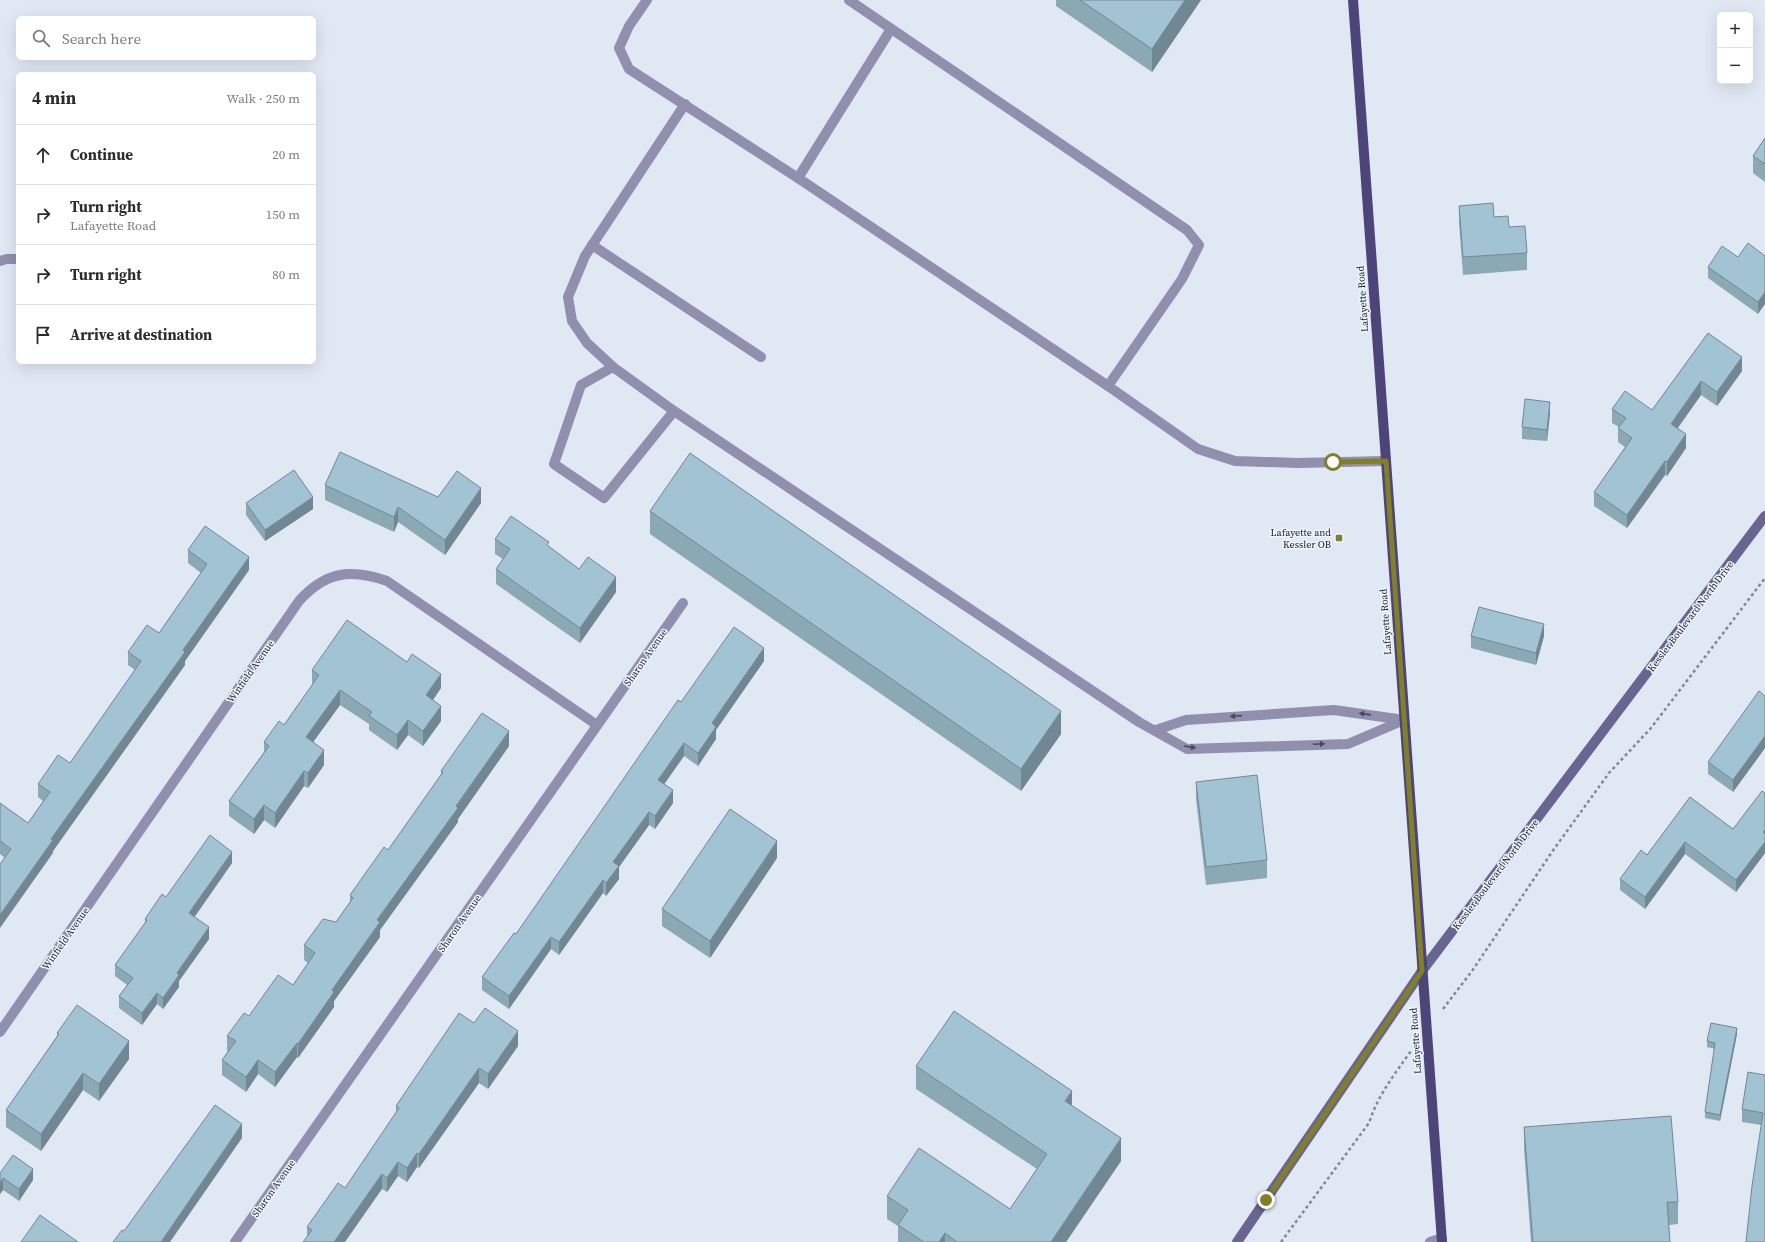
<!DOCTYPE html>
<meta charset="utf-8">
<style>
body{margin:0;font-family:"Source Serif 4",serif;background:#f2f2f3;color:#2b2b33}
.controls{position:absolute;right:12px;top:12px;display:grid;overflow:hidden;border-radius:6px;box-shadow:0 4px 16px #0002}
.controls button{width:36px;height:36px;display:grid;place-items:center;padding:0;border:0;border-bottom:1px solid #e1e1e2;background:#fff;color:#2b2b33;font:20px sans-serif}
.stop{position:absolute;width:12px;height:12px;margin:-9px;border:3px solid #817f27;border-radius:50%;background:#fff}
.stop.end{background:#817f27;border-color:#fff;box-shadow:0 1px 4px #0008}
.list{margin:0;padding:0;list-style:none}
h2{display:flex;justify-content:space-between;align-items:center;height:52px;margin:0;padding:0 16px;font-size:17px}
h2 small{font-size:13px;font-weight:400;color:#7c7c81}
.list li{display:grid;grid-template-columns:26px 1fr auto;gap:12px;align-items:center;box-sizing:border-box;height:60px;padding:0 16px;border-top:1px solid #e1e1e2}
.list b{display:block;font-size:15px;white-space:nowrap}
.list p{margin:0;font-size:13px;white-space:nowrap;color:#7c7c81}
.list em{font-size:13px;font-style:normal;color:#7c7c81}
.icon{flex:none;width:22px;height:22px;fill:none;stroke:currentColor;stroke-width:2;stroke-linecap:round;stroke-linejoin:round}
.map{position:relative;flex:none;width:1765px;height:1242px;overflow:hidden}
.search{position:absolute;background:#fff;box-shadow:0 4px 16px #0002;left:16px;top:16px;width:300px;height:44px;display:flex;align-items:center;gap:10px;box-sizing:border-box;padding:0 14px;border-radius:6px;color:#7c7c81;font-size:15px}
.panel{position:absolute;background:#fff;box-shadow:0 4px 16px #0002;left:16px;top:72px;width:300px;height:292px;border-radius:6px}
.map>svg:first-child{display:block}
.lines{fill:none;stroke-linecap:round;stroke-linejoin:round}
.path{stroke:#828790;stroke-width:2.5;stroke-dasharray:3 3;stroke-linecap:butt}
.service{stroke:#918eae;stroke-width:10}
.minor{stroke:#918eae;stroke-width:10}
.secondary{stroke:#696490;stroke-width:10}
.primary{stroke:#4d457a;stroke-width:10}
.wall{fill:#8ba8b5}
.shaded-wall{fill:#718894}
.building{fill:#a2c3d3;stroke:#718894}
.oneway{fill:#494a59}
.route{stroke:#817f27;stroke-width:5}
.poi-dot{fill:#817f27;stroke:#eff5ff;stroke-width:1.5}
.labels{text-anchor:middle;stroke-width:3;stroke-linejoin:round;paint-order:stroke}
.street-label{font-size:10px;fill:#191c20;stroke:#eff5ff}
.poi-label{font-size:10px;fill:#191c20;stroke:#eff5ff;text-anchor:end}
</style>
<div class="map">
<svg width="1765" height="1242" viewBox="0 0 1765 1242">
<rect width="100%" height="100%" fill="#e0e8f4"/>
<g class="lines">
<!-- path -->
<g class="path">
<path d="M 1443,1009 L 1472,971 L 1554,849 L 1609,773 L 1651,728 L 1765,578"/>
<path d="M 1281,1242 L 1369,1123 C 1378,1095 1394,1075 1411,1051"/>
</g>
<!-- service -->
<g class="service">
<path d="M 647,0 L 629,26 L 619,48 L 629,69 L 798,178 L 1108,386 L 1182,279 L 1199,245 L 1187,230 L 849,0"/>
<path d="M 798,178 L 891,29"/>
<path d="M 592,245 L 761,357"/>
<path d="M 0,261 L 7,259 L 18,259"/>
<path d="M 613,367 L 587,343 L 572,321 L 568,297 L 585,256 L 685,104"/>
<path d="M 1108,386 L 1198,449 L 1235,461 L 1298,463 L 1386,461"/>
<path d="M 674,411 L 604,498 L 554,464 L 581,385 L 613,367 L 674,411 L 1139,722 L 1187,749 L 1348,744 L 1404,720"/>
<path d="M 1156,730 L 1186,720 L 1334,710 L 1404,720"/>
<path d="M 1430,1242 L 1442,1238"/>
</g>
<!-- minor -->
<g class="minor">
<path d="M 0,1032 L 299,601 C 325,572 350,568 387,581 L 597,725"/>
<path d="M 235,1242 L 683,603"/>
</g>
<!-- secondary -->
<path class="secondary" d="M 1237,1242 L 1422,971 L 1765,516"/>
<!-- primary -->
<path class="primary" d="M 1353,0 L 1442,1242"/>
</g>
<!-- wall -->
<g class="wall">
<path d="M 1056,0 L 1201,0 L 1152,72 L 1056,6 Z"/>
<path d="M 1765,138 L 1765,182 L 1753,173 L 1753,156 Z"/>
<path d="M 1459,206 L 1494,217 L 1509,227 L 1527,253 L 1527,270 L 1463,275 L 1459,223 Z"/>
<path d="M 1765,256 L 1758,314 L 1708,278 L 1708,267 L 1738,257 Z"/>
<path d="M 1708,333 L 1742,371 L 1717,406 L 1701,395 L 1678,428 L 1686,448 L 1667,476 L 1665,475 L 1627,528 L 1594,506 L 1594,492 L 1625,447 L 1618,442 L 1618,428 L 1619,427 L 1612,423 L 1612,409 L 1652,410 Z"/>
<path d="M 1550,413 L 1547,441 L 1522,439 L 1522,427 Z"/>
<path d="M 325,485 L 438,497 L 481,503 L 445,555 L 398,522 L 394,532 L 325,500 Z"/>
<path d="M 246,503 L 313,509 L 265,541 L 246,515 Z"/>
<path d="M 650,511 L 1061,734 L 1021,791 L 650,534 Z"/>
<path d="M 495,539 L 549,547 L 579,569 L 616,592 L 580,643 L 496,584 L 496,569 L 503,559 L 495,554 Z"/>
<path d="M 188,550 L 249,570 L 185,661 L 185,665 L 53,851 L 53,853 L 5,858 L 0,854 L 0,803 L 28,823 L 43,801 L 38,797 L 38,784 L 70,763 L 135,670 L 128,665 L 128,652 L 159,633 L 201,573 L 188,563 Z"/>
<path d="M 1471,636 L 1544,636 L 1536,665 L 1471,648 Z"/>
<path d="M 764,661 L 716,730 L 716,739 L 698,766 L 684,756 L 664,784 L 673,803 L 655,829 L 649,825 L 619,867 L 619,879 L 606,896 L 603,893 L 559,955 L 551,949 L 509,1009 L 482,990 L 482,977 L 516,934 L 681,702 Z"/>
<path d="M 312,670 L 441,688 L 433,700 L 441,721 L 423,746 L 408,735 L 397,750 L 369,730 L 369,724 L 340,705 L 313,742 L 324,765 L 308,788 L 304,786 L 275,828 L 264,820 L 254,834 L 229,816 L 229,801 L 264,752 L 264,742 L 284,725 L 312,685 Z"/>
<path d="M 1765,696 L 1765,748 L 1733,792 L 1708,774 L 1708,762 Z"/>
<path d="M 509,746 L 458,819 L 458,822 L 380,930 L 380,937 L 334,1001 L 334,1007 L 298,1058 L 297,1057 L 275,1087 L 258,1074 L 246,1092 L 222,1075 L 222,1060 L 228,1051 L 227,1051 L 227,1036 L 249,1016 L 293,985 L 308,963 L 304,960 L 304,945 L 336,922 L 350,902 L 350,895 L 388,850 L 441,775 L 441,771 Z"/>
<path d="M 1196,782 L 1267,860 L 1267,878 L 1206,885 L 1196,799 Z"/>
<path d="M 1765,793 L 1765,853 L 1736,892 L 1685,854 L 1645,909 L 1620,890 L 1620,879 L 1647,855 L 1690,797 L 1733,829 Z"/>
<path d="M 777,858 L 710,958 L 662,926 L 662,909 Z"/>
<path d="M 232,863 L 194,917 L 209,939 L 179,981 L 179,987 L 163,1009 L 157,1004 L 142,1025 L 119,1008 L 119,996 L 127,985 L 115,976 L 115,965 L 145,924 L 145,919 L 166,897 Z"/>
<path d="M 474,1023 L 518,1046 L 488,1089 L 479,1083 L 419,1168 L 417,1167 L 407,1182 L 398,1176 L 387,1192 L 382,1189 L 307,1237 L 307,1227 L 345,1188 L 396,1114 L 396,1106 Z"/>
<path d="M 57,1033 L 129,1059 L 99,1101 L 83,1090 L 41,1151 L 6,1127 L 6,1110 L 57,1036 Z"/>
<path d="M 1737,1034 L 1720,1121 L 1705,1118 L 1705,1112 L 1715,1049 L 1707,1047 L 1707,1041 Z"/>
<path d="M 916,1066 L 1072,1106 L 1121,1161 L 1066,1242 L 898,1242 L 898,1226 L 887,1219 L 887,1196 L 1010,1209 L 1037,1169 L 916,1089 Z"/>
<path d="M 1765,1075 L 1765,1242 L 1761,1125 L 1742,1122 L 1742,1109 Z"/>
<path d="M 1524,1127 L 1678,1202 L 1678,1224 L 1669,1225 L 1670,1242 L 1531,1242 L 1524,1149 Z"/>
<path d="M 0,1173 L 33,1180 L 19,1201 L 3,1190 L 0,1194 Z"/>
</g>
<!-- shaded-wall -->
<g class="shaded-wall">
<path d="M 1185,0 L 1201,0 L 1152,72 L 1152,49 Z"/>
<path d="M 1765,292 L 1765,304 L 1758,314 L 1758,302 Z"/>
<path d="M 1742,357 L 1742,371 L 1717,406 L 1717,392 Z"/>
<path d="M 1701,381 L 1701,395 L 1671,437 L 1671,424 Z"/>
<path d="M 1550,402 L 1550,413 L 1547,441 L 1547,430 Z"/>
<path d="M 1686,434 L 1686,448 L 1667,476 L 1667,462 Z"/>
<path d="M 1665,461 L 1665,475 L 1627,528 L 1627,515 Z"/>
<path d="M 481,488 L 481,503 L 445,555 L 445,540 Z"/>
<path d="M 313,497 L 313,509 L 265,541 L 265,530 Z"/>
<path d="M 398,507 L 398,522 L 394,532 L 394,517 Z"/>
<path d="M 249,557 L 249,570 L 185,661 L 185,665 L 53,851 L 53,853 L 0,928 L 0,915 L 51,839 L 183,650 Z"/>
<path d="M 616,577 L 616,592 L 580,643 L 580,628 Z"/>
<path d="M 1544,624 L 1544,636 L 1536,665 L 1536,653 Z"/>
<path d="M 764,648 L 764,661 L 716,730 L 716,739 L 698,766 L 698,753 L 712,723 Z"/>
<path d="M 441,674 L 441,688 L 426,710 L 426,695 Z"/>
<path d="M 340,690 L 340,705 L 306,752 L 306,737 Z"/>
<path d="M 441,706 L 441,721 L 423,746 L 423,731 Z"/>
<path d="M 1061,711 L 1061,734 L 1021,791 L 1021,769 Z"/>
<path d="M 408,720 L 408,735 L 397,750 L 397,735 Z"/>
<path d="M 509,731 L 509,746 L 458,819 L 458,822 L 380,930 L 380,937 L 334,1001 L 334,1007 L 298,1058 L 298,1044 L 377,920 Z"/>
<path d="M 1765,736 L 1765,748 L 1733,792 L 1733,780 Z"/>
<path d="M 684,743 L 684,756 L 658,793 L 658,780 Z"/>
<path d="M 324,750 L 324,765 L 308,788 L 308,773 Z"/>
<path d="M 304,771 L 304,786 L 275,828 L 275,813 Z"/>
<path d="M 673,790 L 673,803 L 655,829 L 655,816 Z"/>
<path d="M 264,805 L 264,820 L 254,834 L 254,819 Z"/>
<path d="M 649,812 L 649,825 L 619,867 L 619,879 L 606,896 L 606,883 L 613,862 Z"/>
<path d="M 777,841 L 777,858 L 710,958 L 710,941 Z"/>
<path d="M 1685,842 L 1685,854 L 1645,909 L 1645,897 Z"/>
<path d="M 1765,842 L 1765,853 L 1736,892 L 1736,880 Z"/>
<path d="M 232,852 L 232,863 L 189,925 L 189,913 Z"/>
<path d="M 603,880 L 603,893 L 559,955 L 559,942 Z"/>
<path d="M 209,927 L 209,939 L 179,981 L 179,987 L 163,1009 L 163,998 L 177,973 Z"/>
<path d="M 551,937 L 551,949 L 509,1009 L 509,996 Z"/>
<path d="M 157,993 L 157,1004 L 142,1025 L 142,1013 Z"/>
<path d="M 1737,1028 L 1737,1034 L 1720,1121 L 1720,1115 Z"/>
<path d="M 518,1031 L 518,1046 L 488,1089 L 488,1074 Z"/>
<path d="M 129,1041 L 129,1059 L 99,1101 L 99,1084 Z"/>
<path d="M 297,1043 L 297,1057 L 275,1087 L 275,1072 Z"/>
<path d="M 258,1060 L 258,1074 L 246,1092 L 246,1077 Z"/>
<path d="M 479,1068 L 479,1083 L 419,1168 L 419,1154 Z"/>
<path d="M 83,1073 L 83,1090 L 41,1151 L 41,1134 Z"/>
<path d="M 1072,1091 L 1072,1113 L 1065,1101 Z"/>
<path d="M 242,1124 L 242,1138 L 170,1242 L 161,1242 Z"/>
<path d="M 1121,1138 L 1121,1161 L 1066,1242 L 1051,1242 Z"/>
<path d="M 417,1153 L 417,1167 L 407,1182 L 407,1168 Z"/>
<path d="M 398,1162 L 398,1176 L 387,1192 L 387,1178 Z"/>
<path d="M 33,1169 L 33,1180 L 19,1201 L 19,1189 Z"/>
<path d="M 382,1174 L 382,1189 L 345,1242 L 334,1242 Z"/>
<path d="M 3,1178 L 3,1190 L 0,1194 L 0,1183 Z"/>
<path d="M 945,1233 L 945,1242 L 939,1242 Z"/>
</g>
<!-- building -->
<g class="building">
<path d="M 1080,0 L 1185,0 L 1152,49 Z"/>
<path d="M 1765,138 L 1765,164 L 1753,156 Z"/>
<path d="M 1493,203 L 1494,217 L 1508,216 L 1509,227 L 1525,226 L 1527,253 L 1463,257 L 1459,206 Z"/>
<path d="M 1748,243 L 1765,256 L 1765,292 L 1758,302 L 1708,267 L 1722,246 L 1738,257 Z"/>
<path d="M 1708,333 L 1742,357 L 1717,392 L 1701,381 L 1671,424 L 1686,434 L 1667,462 L 1665,461 L 1627,515 L 1594,492 L 1632,438 L 1618,428 L 1626,418 L 1612,409 L 1625,391 L 1652,410 Z"/>
<path d="M 1525,399 L 1550,402 L 1547,430 L 1522,427 Z"/>
<path d="M 340,452 L 438,497 L 457,471 L 481,488 L 445,540 L 398,507 L 394,517 L 325,485 Z"/>
<path d="M 690,453 L 1061,711 L 1021,769 L 650,511 Z"/>
<path d="M 294,470 L 313,497 L 265,530 L 246,503 Z"/>
<path d="M 511,516 L 549,542 L 547,545 L 579,569 L 588,557 L 616,577 L 580,628 L 496,569 L 510,549 L 495,539 Z"/>
<path d="M 205,526 L 249,557 L 183,650 L 185,652 L 51,839 L 53,840 L 0,915 L 0,864 L 11,849 L 0,841 L 0,803 L 28,823 L 50,792 L 38,784 L 58,755 L 70,763 L 141,661 L 128,652 L 147,625 L 159,633 L 207,564 L 188,550 Z"/>
<path d="M 1479,607 L 1544,624 L 1536,653 L 1471,636 Z"/>
<path d="M 347,620 L 407,662 L 412,654 L 441,674 L 426,695 L 441,706 L 423,731 L 408,720 L 397,735 L 369,716 L 372,712 L 340,690 L 306,737 L 324,750 L 308,773 L 304,771 L 275,813 L 264,805 L 254,819 L 229,801 L 269,746 L 264,742 L 279,721 L 284,725 L 319,675 L 312,670 Z"/>
<path d="M 734,627 L 764,648 L 712,723 L 716,727 L 698,753 L 684,743 L 658,780 L 673,790 L 655,816 L 649,812 L 613,862 L 619,866 L 606,883 L 603,880 L 559,942 L 551,937 L 509,996 L 482,977 L 514,933 L 516,934 L 678,700 L 681,702 Z"/>
<path d="M 1759,691 L 1765,696 L 1765,736 L 1733,780 L 1708,762 Z"/>
<path d="M 482,713 L 509,731 L 456,806 L 458,808 L 377,920 L 380,922 L 332,990 L 334,992 L 298,1044 L 297,1043 L 275,1072 L 258,1060 L 246,1077 L 222,1060 L 236,1041 L 227,1036 L 244,1013 L 249,1016 L 278,975 L 293,985 L 315,953 L 304,945 L 323,919 L 336,922 L 353,898 L 350,895 L 384,847 L 388,850 L 443,772 L 441,771 Z"/>
<path d="M 1257,775 L 1267,860 L 1206,867 L 1196,782 Z"/>
<path d="M 1762,791 L 1765,793 L 1765,830 L 1763,832 L 1765,834 L 1765,842 L 1736,880 L 1685,842 L 1645,897 L 1620,879 L 1641,850 L 1647,855 L 1690,797 L 1733,829 Z"/>
<path d="M 730,809 L 777,841 L 710,941 L 662,909 Z"/>
<path d="M 210,835 L 232,852 L 189,913 L 209,927 L 177,973 L 179,975 L 163,998 L 157,993 L 142,1013 L 119,996 L 133,978 L 115,965 L 147,920 L 145,919 L 162,894 L 166,897 Z"/>
<path d="M 77,1005 L 129,1041 L 99,1084 L 83,1073 L 41,1134 L 6,1110 L 59,1034 L 57,1033 Z"/>
<path d="M 485,1008 L 518,1031 L 488,1074 L 479,1068 L 419,1154 L 417,1153 L 407,1168 L 398,1162 L 387,1178 L 382,1174 L 334,1242 L 303,1242 L 312,1230 L 307,1227 L 338,1183 L 345,1188 L 399,1108 L 396,1106 L 459,1013 L 474,1023 Z"/>
<path d="M 954,1011 L 1072,1091 L 1065,1101 L 1121,1138 L 1051,1242 L 957,1242 L 945,1233 L 939,1242 L 924,1242 L 898,1225 L 908,1210 L 887,1196 L 919,1148 L 1010,1209 L 1047,1154 L 916,1066 Z"/>
<path d="M 1711,1023 L 1737,1028 L 1720,1115 L 1705,1112 L 1715,1043 L 1707,1041 Z"/>
<path d="M 1748,1072 L 1765,1075 L 1765,1242 L 1746,1242 L 1752,1186 L 1763,1113 L 1742,1109 Z"/>
<path d="M 215,1105 L 242,1124 L 161,1242 L 113,1242 L 122,1230 L 124,1231 Z"/>
<path d="M 1671,1116 L 1678,1202 L 1667,1202 L 1670,1242 L 1533,1242 L 1524,1127 Z"/>
<path d="M 13,1155 L 33,1169 L 19,1189 L 3,1178 L 0,1183 L 0,1173 Z"/>
<path d="M 40,1215 L 78,1242 L 21,1242 Z"/>
</g>
<!-- one-way arrows -->
<defs><path id="oneway-solid" d="M-6-.8H1V-3.2L6.5 0L1 3.2V.8H-6Z"/></defs>
<g class="oneway">
<use href="#oneway-solid" transform="translate(1365 714) rotate(-172)"/>
<use href="#oneway-solid" transform="translate(1236 716) rotate(176)"/>
<use href="#oneway-solid" transform="translate(1319 744) rotate(-2)"/>
<use href="#oneway-solid" transform="translate(1190 747) rotate(9)"/>
</g>
<g class="lines">
<!-- route -->
<path class="route" d="M 1266,1200 L 1422,971 L 1386,461 L 1333,462"/>
</g>
<!-- markers -->
<rect class="poi-dot" x="1335" y="534" width="8" height="8" rx="2"/>
<g class="labels">
<!-- street labels -->
<g class="street-label">
<text transform="translate(1362 299) rotate(-94)" y="4">Lafayette Road</text>
<text transform="translate(1690 616) rotate(-53)" y="4">Kessler Boulevard North Drive</text>
<text transform="translate(1385 622) rotate(-94)" y="4">Lafayette Road</text>
<text transform="translate(645 657) rotate(-55)" y="4">Sharon Avenue</text>
<text transform="translate(250 671) rotate(-55)" y="4">Winfield Avenue</text>
<text transform="translate(1495 874) rotate(-53)" y="4">Kessler Boulevard North Drive</text>
<text transform="translate(459 923) rotate(-55)" y="4">Sharon Avenue</text>
<text transform="translate(65 938) rotate(-55)" y="4">Winfield Avenue</text>
<text transform="translate(1415 1041) rotate(-94)" y="4">Lafayette Road</text>
<text transform="translate(273 1188) rotate(-55)" y="4">Sharon Avenue</text>
</g>
<!-- poi labels -->
<g class="poi-label">
<text x="1331" y="536">Lafayette and<tspan x="1331" dy="12">Kessler OB</tspan></text>
</g>
</g>
</svg>
<div class="controls">
<button>+</button>
<button>−</button>
</div>
<div class="stop" style="left:1333px;top:462px"></div>
<div class="stop end" style="left:1266px;top:1200px"></div>
<div class="search"><svg class="icon" aria-label="search" viewBox="0 0 24 24"><circle cx="10" cy="10" r="6"/><path d="M15 15l6 6"/></svg>Search here</div>
<section class="panel">
<h2>4 min<small>Walk · 250 m</small></h2>
<ul class="list">
<li><svg class="icon" aria-label="ahead" viewBox="0 0 24 24"><path d="M12 20V5M6 11l6-6 6 6"/></svg><div><b>Continue</b></div><em>20 m</em></li>
<li><svg class="icon" aria-label="right" viewBox="0 0 24 24"><path d="M7 20v-9h11M14 6l5 5-5 5"/></svg><div><b>Turn right</b><p>Lafayette Road</p></div><em>150 m</em></li>
<li><svg class="icon" aria-label="right" viewBox="0 0 24 24"><path d="M7 20v-9h11M14 6l5 5-5 5"/></svg><div><b>Turn right</b></div><em>80 m</em></li>
<li><svg class="icon" aria-label="arrive" viewBox="0 0 24 24"><path d="M6 21V4h12l-3 4 3 4H6"/></svg><div><b>Arrive at destination</b></div></li>
</ul>
</section>
</div>
